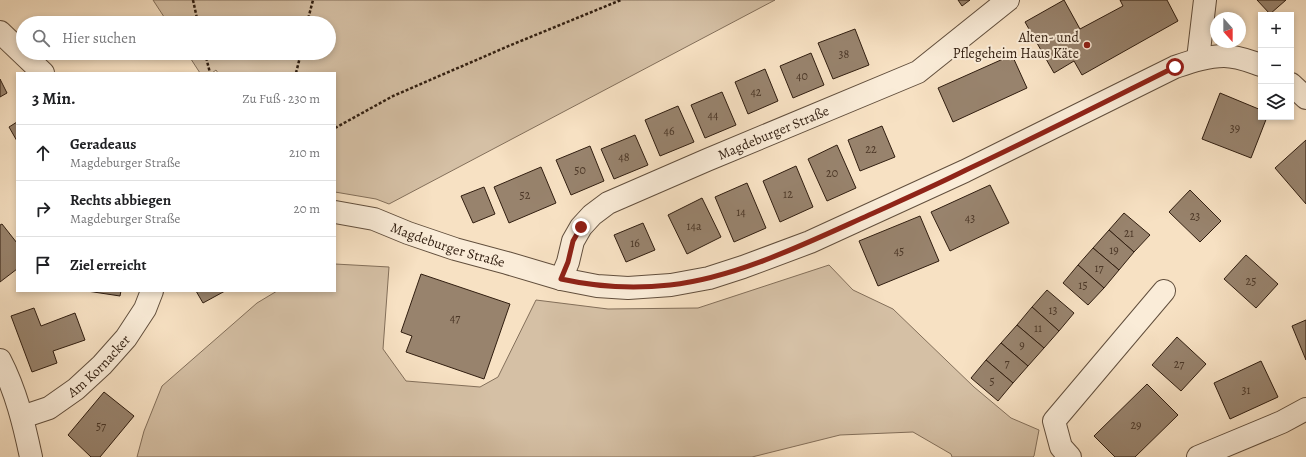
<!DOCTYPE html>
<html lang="de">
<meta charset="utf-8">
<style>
body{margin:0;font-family:Alegreya,serif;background:#f6f6f6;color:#202124}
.controls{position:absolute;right:12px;top:12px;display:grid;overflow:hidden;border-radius:0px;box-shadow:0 2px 6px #0003}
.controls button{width:36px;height:36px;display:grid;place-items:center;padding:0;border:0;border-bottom:1px solid #e0e0e0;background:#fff;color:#202124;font:20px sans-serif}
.compass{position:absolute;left:1210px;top:12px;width:36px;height:36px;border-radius:50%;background:#fff;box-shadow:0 2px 6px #0003;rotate:159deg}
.stop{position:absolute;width:12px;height:12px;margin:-9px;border:3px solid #8f2418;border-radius:50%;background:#fff}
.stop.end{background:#8f2418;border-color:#fff;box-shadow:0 1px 4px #0008}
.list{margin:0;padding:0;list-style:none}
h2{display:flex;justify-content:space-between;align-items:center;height:52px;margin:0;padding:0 16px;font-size:17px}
h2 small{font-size:13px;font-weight:400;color:#757577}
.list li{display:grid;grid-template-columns:26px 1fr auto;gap:12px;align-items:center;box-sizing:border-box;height:56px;padding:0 16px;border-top:1px solid #e0e0e0}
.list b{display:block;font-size:15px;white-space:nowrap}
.list p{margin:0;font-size:13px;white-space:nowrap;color:#757577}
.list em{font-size:13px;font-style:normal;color:#757577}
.icon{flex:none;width:22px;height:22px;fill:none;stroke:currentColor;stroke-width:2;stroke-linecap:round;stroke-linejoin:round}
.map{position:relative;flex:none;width:1306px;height:457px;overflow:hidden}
.search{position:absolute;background:#fff;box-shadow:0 2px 6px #0003;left:16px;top:16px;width:320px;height:44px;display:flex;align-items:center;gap:10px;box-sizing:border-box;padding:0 14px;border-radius:22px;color:#757577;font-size:15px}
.panel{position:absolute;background:#fff;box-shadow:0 2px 6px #0003;left:16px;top:72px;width:320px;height:220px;border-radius:0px}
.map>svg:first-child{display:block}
.green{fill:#d5c0a5;stroke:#836f5a}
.building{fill:#98836d;stroke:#311e10}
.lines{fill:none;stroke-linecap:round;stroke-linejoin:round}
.minor-casing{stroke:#624f3d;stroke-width:24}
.path{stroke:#311e10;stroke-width:2.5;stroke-dasharray:3 2;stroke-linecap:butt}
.minor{stroke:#faecd8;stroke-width:22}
.route{stroke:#8f2418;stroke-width:5}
.poi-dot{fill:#8f2418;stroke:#faecd8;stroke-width:1.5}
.labels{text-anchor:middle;stroke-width:4;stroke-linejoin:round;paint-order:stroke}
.number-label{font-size:12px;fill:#4b3727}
.poi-label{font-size:14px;fill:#311e10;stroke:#faecd8;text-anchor:end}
.street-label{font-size:14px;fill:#311e10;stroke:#faecd8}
</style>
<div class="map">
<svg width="1306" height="457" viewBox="0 0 1306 457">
<rect width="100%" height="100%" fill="#f7e1c3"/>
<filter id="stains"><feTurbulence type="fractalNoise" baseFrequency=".005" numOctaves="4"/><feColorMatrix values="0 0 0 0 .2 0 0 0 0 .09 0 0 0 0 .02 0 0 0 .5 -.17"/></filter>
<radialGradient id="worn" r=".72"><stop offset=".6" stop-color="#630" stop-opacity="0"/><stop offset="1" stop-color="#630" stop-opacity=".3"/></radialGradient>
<!-- green -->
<g class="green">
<path d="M 153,0 L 775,0 L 389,204 L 376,199 L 335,192 L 335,73 L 218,73 L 216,70 L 212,73 L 200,73 L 187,53 L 329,53 L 329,23 L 168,23 Z"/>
<path d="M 335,264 L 389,267 L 383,349 L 406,381 L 480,387 L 498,377 L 536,300 L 608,309 L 698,308 L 829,265 L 853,290 L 893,309 L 974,387 L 1011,418 L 1039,430 L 1034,456 L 1033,457 L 952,457 L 951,454 L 913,432 L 840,435 L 752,457 L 137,457 L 144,431 L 162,386 L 257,303 L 277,291 L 335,291 Z"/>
</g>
<!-- building -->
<g class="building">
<path d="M 958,0 L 970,0 L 962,6 Z"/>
<path d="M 1064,0 L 1080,29 L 1123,6 L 1120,0 L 1167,0 L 1178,21 L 1082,75 L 1074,61 L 1054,73 L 1025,22 Z"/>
<path d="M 1257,0 L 1286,0 L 1270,14 Z"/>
<path d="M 855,29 L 869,65 L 833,79 L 818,43 Z"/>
<path d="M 811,53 L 824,85 L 793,98 L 780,66 Z"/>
<path d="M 1012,55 L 1027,88 L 953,122 L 938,88 Z"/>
<path d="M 765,69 L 778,101 L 748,114 L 735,82 Z"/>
<path d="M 0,79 L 7,93 L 0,97 Z"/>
<path d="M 722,92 L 736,125 L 705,138 L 691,105 Z"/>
<path d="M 1220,93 L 1261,110 L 1261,117 L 1267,117 L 1251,158 L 1202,139 Z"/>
<path d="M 678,106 L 694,142 L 660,156 L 645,120 Z"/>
<path d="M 17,122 L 17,141 L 9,127 Z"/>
<path d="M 882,126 L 895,157 L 860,171 L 848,140 Z"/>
<path d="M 635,135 L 648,165 L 614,179 L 601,149 Z"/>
<path d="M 1306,140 L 1306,204 L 1275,168 Z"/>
<path d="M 837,145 L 856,188 L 827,201 L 808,159 Z"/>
<path d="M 590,146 L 604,181 L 571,195 L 556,160 Z"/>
<path d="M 796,166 L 813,207 L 780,222 L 763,181 Z"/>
<path d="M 541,167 L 556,203 L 509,223 L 494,187 Z"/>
<path d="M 747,183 L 766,228 L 734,242 L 715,197 Z"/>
<path d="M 990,185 L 1009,223 L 950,251 L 931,212 Z"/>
<path d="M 484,187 L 495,214 L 473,223 L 461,196 Z"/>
<path d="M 1190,190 L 1221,221 L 1200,242 L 1169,212 Z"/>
<path d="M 702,198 L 721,237 L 687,254 L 668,215 Z"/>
<path d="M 1124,213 L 1150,235 L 1134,252 L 1109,230 Z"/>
<path d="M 920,216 L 939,261 L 878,286 L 859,241 Z"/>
<path d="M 643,223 L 655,250 L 626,262 L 614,235 Z"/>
<path d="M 2,224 L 17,243 L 17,269 L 0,282 L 0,225 Z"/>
<path d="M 1109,230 L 1134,252 L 1119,270 L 1093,248 Z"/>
<path d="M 1093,248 L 1119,270 L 1104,288 L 1078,265 Z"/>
<path d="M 1246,255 L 1278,284 L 1256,308 L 1224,279 Z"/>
<path d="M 1078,265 L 1104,288 L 1088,305 L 1063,283 Z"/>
<path d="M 421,274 L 510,304 L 484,379 L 406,352 L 412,336 L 401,332 Z"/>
<path d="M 1047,290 L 1074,313 L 1059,331 L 1032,307 Z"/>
<path d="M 87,291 L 121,291 L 120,296 Z"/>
<path d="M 196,291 L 225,291 L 203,303 Z"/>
<path d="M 1032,307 L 1059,331 L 1044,348 L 1017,325 Z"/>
<path d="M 34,308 L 41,326 L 75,313 L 85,340 L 53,351 L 57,363 L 32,372 L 11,316 Z"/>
<path d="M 1306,320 L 1306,360 L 1292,326 Z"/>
<path d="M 1017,325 L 1044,348 L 1028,366 L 1001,343 Z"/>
<path d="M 1177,337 L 1206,364 L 1181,391 L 1152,365 Z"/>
<path d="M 1001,343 L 1028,366 L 1013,383 L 986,360 Z"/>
<path d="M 986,360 L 1013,383 L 998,401 L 971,378 Z"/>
<path d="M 1261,361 L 1278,397 L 1230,419 L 1214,383 Z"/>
<path d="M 1147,384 L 1178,415 L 1135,457 L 1115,457 L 1094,436 Z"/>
<path d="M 104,392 L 134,416 L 100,457 L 91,457 L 68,435 Z"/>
</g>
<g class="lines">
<!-- minor casing -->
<g class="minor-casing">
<g id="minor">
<path d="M 0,32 L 43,73"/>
<path d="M 1198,59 L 1205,0"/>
<path d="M 1291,84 L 1306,98"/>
<path id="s1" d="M 335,212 L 374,219 L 408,233 L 455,249 L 507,263 L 561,279 L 597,286 L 628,288 L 671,285 L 709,278 L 743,267 L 810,242 L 965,171 L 1175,67 C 1190,62 1207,56 1224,56 C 1237,56 1249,61 1261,65"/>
<path id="s2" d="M 561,279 L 568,262 L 573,241 L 581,227 L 592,215 L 608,203 L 707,160 L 918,72 L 1008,0"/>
<path d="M 0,360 C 16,391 24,424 31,457"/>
<path id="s3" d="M 22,417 L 49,408 L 76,389 L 102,365 L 126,338 L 145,309 L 152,291"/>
<path d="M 1070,457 L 1061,447 L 1054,421 L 1164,291"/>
<path d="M 1198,457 L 1282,422 L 1306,409"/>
</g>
</g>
<!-- path -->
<g class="path">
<path d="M 193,0 L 198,23"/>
<path d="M 307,23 L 313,0"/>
<path d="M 205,53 L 210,73"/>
<path d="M 296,73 L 301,53"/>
<path d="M 335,128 L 393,96 L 511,45 L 621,0"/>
</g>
<!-- minor -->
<use href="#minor" class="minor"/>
</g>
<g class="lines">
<!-- route -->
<path class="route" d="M 581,227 L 573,241 L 568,262 L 561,279 C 597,287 633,289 670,285 C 736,278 809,242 869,215 C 902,200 934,186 966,170 C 1036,137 1105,102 1175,67"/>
</g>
<!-- markers -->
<circle class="poi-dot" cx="1087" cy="45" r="4"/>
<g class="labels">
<!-- number labels -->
<g class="number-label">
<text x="844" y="58">38</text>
<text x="802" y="80">40</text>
<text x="756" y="96">42</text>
<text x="713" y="119">44</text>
<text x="1235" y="132">39</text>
<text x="669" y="135">46</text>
<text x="871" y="153">22</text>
<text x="624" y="161">48</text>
<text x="580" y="174">50</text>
<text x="832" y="177">20</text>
<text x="788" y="198">12</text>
<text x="525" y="199">52</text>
<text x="741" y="216">14</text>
<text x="1195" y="220">23</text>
<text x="970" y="222">43</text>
<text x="694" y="230">14a</text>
<text x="1129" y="237">21</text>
<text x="635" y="247">16</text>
<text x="1114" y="254">19</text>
<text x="899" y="255">45</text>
<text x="1099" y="272">17</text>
<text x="1251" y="285">25</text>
<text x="1083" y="289">15</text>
<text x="1053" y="314">13</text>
<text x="455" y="322">47</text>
<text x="1038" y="332">11</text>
<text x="1022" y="349">9</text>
<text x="1007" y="367">7</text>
<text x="1179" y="368">27</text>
<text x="992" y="385">5</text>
<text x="1246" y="394">31</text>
<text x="1136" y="429">29</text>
<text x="101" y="430">57</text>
</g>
<!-- poi labels -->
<g class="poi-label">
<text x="1079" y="42">Alten- und<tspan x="1079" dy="16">Pflegeheim Haus Käte</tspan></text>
</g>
<!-- street labels -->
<g class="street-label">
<text dy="5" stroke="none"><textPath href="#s2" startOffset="272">Magdeburger Straße</textPath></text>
<text dy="5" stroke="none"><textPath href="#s1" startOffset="118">Magdeburger Straße</textPath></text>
<text dy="5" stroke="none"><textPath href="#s3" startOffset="94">Am Kornacker</textPath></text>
</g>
</g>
<rect width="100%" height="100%" filter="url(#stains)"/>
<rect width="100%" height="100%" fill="url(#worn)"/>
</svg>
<div class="controls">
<button>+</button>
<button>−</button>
<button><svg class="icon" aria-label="layers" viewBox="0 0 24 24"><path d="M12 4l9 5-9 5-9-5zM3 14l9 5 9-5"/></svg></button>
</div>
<svg class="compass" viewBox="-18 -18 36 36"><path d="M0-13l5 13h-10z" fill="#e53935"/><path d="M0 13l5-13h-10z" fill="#757577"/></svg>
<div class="stop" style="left:1175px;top:67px"></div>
<div class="stop end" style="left:581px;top:227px"></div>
<div class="search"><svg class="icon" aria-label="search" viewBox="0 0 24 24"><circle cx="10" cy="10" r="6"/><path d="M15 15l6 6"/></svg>Hier suchen</div>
<section class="panel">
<h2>3 Min.<small>Zu Fuß · 230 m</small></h2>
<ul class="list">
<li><svg class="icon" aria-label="ahead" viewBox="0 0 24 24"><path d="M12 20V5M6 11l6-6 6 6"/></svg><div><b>Geradeaus</b><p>Magdeburger Straße</p></div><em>210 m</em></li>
<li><svg class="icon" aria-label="right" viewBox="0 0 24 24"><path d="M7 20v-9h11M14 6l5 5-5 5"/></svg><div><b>Rechts abbiegen</b><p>Magdeburger Straße</p></div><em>20 m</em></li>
<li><svg class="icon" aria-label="arrive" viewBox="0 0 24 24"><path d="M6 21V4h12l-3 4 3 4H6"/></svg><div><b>Ziel erreicht</b></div></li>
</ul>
</section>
</div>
